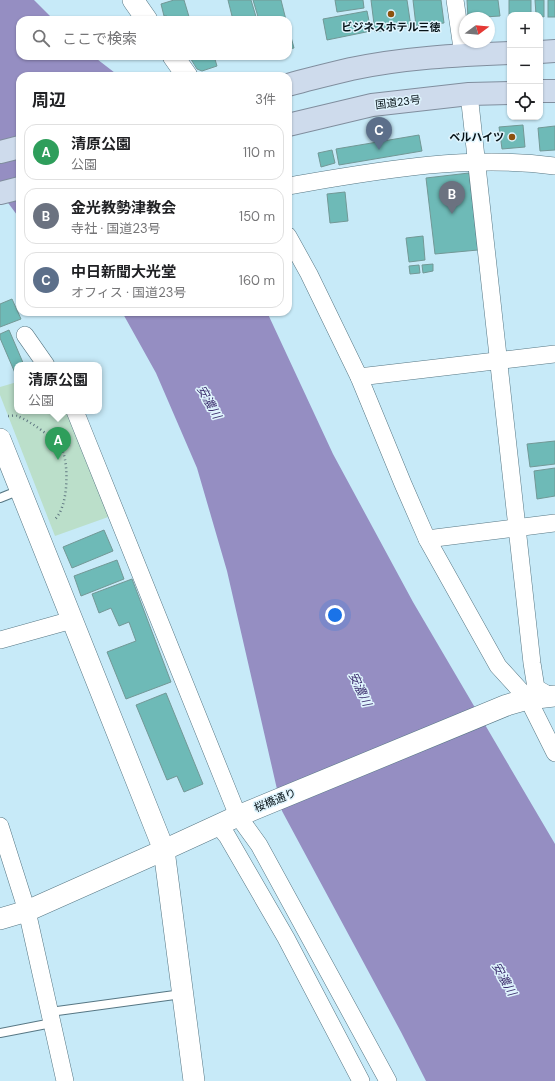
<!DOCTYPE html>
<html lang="ja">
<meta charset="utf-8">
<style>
body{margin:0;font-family:"DM Sans","Noto Sans JP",sans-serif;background:#f2f2f2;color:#202124}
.controls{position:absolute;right:12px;top:12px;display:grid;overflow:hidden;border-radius:8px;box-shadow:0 1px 3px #0004}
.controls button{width:36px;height:36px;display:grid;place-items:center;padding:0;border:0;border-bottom:1px solid #e0e0e0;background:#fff;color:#202124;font:20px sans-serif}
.compass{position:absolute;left:459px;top:12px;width:36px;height:36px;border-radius:50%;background:#fff;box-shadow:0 1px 3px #0004;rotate:74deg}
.you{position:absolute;left:335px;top:615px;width:14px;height:14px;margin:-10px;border:3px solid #fff;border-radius:50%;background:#1a73e8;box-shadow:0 0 0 6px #1a73e833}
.badge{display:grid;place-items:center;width:26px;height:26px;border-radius:50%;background:#db2777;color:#fff;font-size:13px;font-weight:700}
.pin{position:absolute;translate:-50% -33px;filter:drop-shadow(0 1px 2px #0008)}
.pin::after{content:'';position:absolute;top:21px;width:14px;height:12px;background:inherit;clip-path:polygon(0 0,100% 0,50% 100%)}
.popup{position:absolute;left:14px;top:362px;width:88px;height:52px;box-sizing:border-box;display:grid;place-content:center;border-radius:8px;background:#fff;filter:drop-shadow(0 1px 3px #0005);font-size:13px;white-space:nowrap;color:#757577}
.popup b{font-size:15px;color:#202124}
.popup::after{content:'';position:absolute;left:50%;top:100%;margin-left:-8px;border:8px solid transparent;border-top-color:#fff}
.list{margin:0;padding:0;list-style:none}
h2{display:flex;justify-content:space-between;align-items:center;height:52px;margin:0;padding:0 16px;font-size:17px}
h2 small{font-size:13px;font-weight:400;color:#757577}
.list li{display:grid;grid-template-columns:26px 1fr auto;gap:12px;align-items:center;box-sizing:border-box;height:56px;margin:0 8px 8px;padding:0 8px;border:1px solid #e0e0e0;border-radius:12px}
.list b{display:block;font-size:15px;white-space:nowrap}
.list p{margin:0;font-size:13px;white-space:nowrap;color:#757577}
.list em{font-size:13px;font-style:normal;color:#757577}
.icon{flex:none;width:22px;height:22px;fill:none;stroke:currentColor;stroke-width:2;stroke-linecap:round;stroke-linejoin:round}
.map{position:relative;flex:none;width:555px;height:1081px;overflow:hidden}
.search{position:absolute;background:#fff;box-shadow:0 1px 3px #0004;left:16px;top:16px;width:276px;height:44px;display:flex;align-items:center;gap:10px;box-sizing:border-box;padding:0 14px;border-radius:12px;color:#757577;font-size:15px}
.panel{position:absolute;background:#fff;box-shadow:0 1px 3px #0004;left:16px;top:72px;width:276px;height:244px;border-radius:12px}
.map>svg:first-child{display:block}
.green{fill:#bbdfca}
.water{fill:#958ec2}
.building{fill:#6ebab7;stroke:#729896}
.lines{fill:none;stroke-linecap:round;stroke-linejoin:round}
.service-casing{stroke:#577784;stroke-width:10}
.minor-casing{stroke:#577784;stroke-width:18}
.tertiary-casing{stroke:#577784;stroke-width:22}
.trunk-casing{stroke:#808e9e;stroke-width:24}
.path{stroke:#617882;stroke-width:2.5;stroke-dasharray:1 3;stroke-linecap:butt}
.service{stroke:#fff;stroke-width:8}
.minor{stroke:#fff;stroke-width:17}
.tertiary{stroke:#fff;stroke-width:21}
.trunk{stroke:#cedbec;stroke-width:22}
.poi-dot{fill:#8d520e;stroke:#dff4fd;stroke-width:1.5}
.labels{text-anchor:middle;stroke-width:3;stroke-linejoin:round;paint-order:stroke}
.poi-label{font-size:11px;font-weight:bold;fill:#051116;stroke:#dff4fd}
.street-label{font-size:11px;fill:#051116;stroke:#dff4fd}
.water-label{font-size:12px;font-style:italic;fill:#3b2d6d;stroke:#dff4fd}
</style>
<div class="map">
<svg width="555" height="1081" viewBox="0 0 555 1081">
<rect width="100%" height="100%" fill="#c7eaf8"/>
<!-- green -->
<path class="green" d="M 17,382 L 17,411 L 70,411 L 111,516 L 55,536 L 0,395 L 0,387 Z"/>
<!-- water -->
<g class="water">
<path d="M 0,0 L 34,0 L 54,20 L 20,20 L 20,56 L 93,56 L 119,76 L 20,76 L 20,219 L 0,192 Z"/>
<path d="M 122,312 L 267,312 L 333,454 L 413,602 L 555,844 L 555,1081 L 426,1081 L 401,1032 L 282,811 L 227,571 L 197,468 L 156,373 Z"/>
</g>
<!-- building -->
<g class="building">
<path d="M 174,0 L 184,0 L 190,20 L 168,20 L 167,16 L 164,16 L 161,4 Z"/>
<path d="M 228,0 L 251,0 L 257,20 L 233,20 Z"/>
<path d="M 253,0 L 281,0 L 286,20 L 259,20 Z"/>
<path d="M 335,0 L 363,0 L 364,8 L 337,12 Z"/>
<path d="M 371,0 L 407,0 L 411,27 L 375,32 Z"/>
<path d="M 413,0 L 441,0 L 444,23 L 416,26 Z"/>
<path d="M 467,0 L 498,0 L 500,16 L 468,18 Z"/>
<path d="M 509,0 L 531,0 L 531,15 L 510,15 L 509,16 Z"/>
<path d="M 535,0 L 544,0 L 544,17 L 536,15 Z"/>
<rect x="548" y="0" width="7" height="17"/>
<path d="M 367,11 L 371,31 L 327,40 L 323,19 Z"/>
<path d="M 288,26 L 294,48 L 288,49 Z"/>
<path d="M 189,56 L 214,56 L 217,66 L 202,71 L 197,69 Z"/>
<path d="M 523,125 L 525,147 L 502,149 L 499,127 Z"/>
<path d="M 555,126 L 555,150 L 540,151 L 538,128 Z"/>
<path d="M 419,135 L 422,151 L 339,165 L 336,149 Z"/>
<path d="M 332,150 L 335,163 L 321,167 L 318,153 Z"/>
<path d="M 469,173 L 478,250 L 435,254 L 426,178 Z"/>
<path d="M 345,192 L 348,221 L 330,223 L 327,194 Z"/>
<path d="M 423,236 L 425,260 L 409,262 L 406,238 Z"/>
<path d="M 433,264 L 433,271 L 423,273 L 422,265 Z"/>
<path d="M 419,265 L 420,273 L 410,274 L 409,266 Z"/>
<path d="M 12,299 L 21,319 L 0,327 L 0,304 Z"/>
<path d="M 9,330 L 24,365 L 17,365 L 17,372 L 15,373 L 0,338 L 0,334 Z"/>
<path d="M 555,441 L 555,464 L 530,467 L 527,444 Z"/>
<path d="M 555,468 L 555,496 L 537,499 L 534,471 Z"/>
<path d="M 104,530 L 113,551 L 72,568 L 63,547 Z"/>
<path d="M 117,560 L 124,579 L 81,596 L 74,576 Z"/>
<path d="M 132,579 L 171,682 L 126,699 L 107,652 L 136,641 L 129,622 L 119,626 L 111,608 L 99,613 L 92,594 Z"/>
<path d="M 166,693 L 203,784 L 184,792 L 177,776 L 167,780 L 136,705 Z"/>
</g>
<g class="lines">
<!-- service casing -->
<g class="service-casing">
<g id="service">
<path d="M 0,498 L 20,490"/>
<path d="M 50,1012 L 182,994"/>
<path d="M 0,1033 L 52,1023"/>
</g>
</g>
<!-- minor casing -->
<g class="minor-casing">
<g id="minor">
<path d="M 455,0 L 463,55"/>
<path d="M 469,94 L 532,663 L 536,688 L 550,696"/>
<path d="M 288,186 C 376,171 466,154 555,166"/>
<path d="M 288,236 L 309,274 L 359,377 L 403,484 L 427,539 L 498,666 L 528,699 L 555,753"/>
<path d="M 25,335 L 46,365"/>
<path d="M 359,377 L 555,354"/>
<path d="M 75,411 L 238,816 L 259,845 L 388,1081"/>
<path d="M 427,539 L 555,523"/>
<path d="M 0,640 L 72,620"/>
<path d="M 218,825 L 227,836 L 286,938 L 361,1081"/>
<path d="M 0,826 L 27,911 L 65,1081"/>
</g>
</g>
<!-- tertiary casing -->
<g class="tertiary-casing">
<g id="tertiary">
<path d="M 133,0 L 147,20"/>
<path d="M 173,56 L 187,76"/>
<path d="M 0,439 L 164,850 L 194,1081"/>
<path d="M 0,919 L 27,911 L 164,850 L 238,816 L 507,705 L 528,699 L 555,696"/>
</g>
</g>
<!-- trunk casing -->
<g class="trunk-casing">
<g id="trunk">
<path d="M 540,52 L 555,51"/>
<path d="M 288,85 C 309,79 330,74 351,69 C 403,58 457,55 510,53"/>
<path d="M 540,91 L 555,91"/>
<path d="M 288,125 L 372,105 L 469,94 L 510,93"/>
<path d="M 0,152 L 20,147"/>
<path d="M 0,193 L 20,188"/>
</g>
</g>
<!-- path -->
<g class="path">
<path d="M 8,416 C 11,416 15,415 17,416 C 29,420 59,441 63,452 C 69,468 68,509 54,520"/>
<path d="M 58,444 L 65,446 L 70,445"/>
</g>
<!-- service -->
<use href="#service" class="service"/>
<!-- minor -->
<use href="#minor" class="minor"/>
<!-- tertiary -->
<use href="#tertiary" class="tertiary"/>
<!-- trunk -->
<use href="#trunk" class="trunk"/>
</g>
<!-- markers -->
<g class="poi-dot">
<circle cx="391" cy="14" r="4"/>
<circle cx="512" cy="137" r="4"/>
</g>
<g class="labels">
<!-- poi labels -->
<g class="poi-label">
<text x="391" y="31">ビジネスホテル三徳</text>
<text x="504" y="141" text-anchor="end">ベルハイツ</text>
</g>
<!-- street labels -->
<g class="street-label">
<text transform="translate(398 102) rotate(-7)" y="4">国道23号</text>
<text transform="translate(275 800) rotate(-22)" y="4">桜橋通り</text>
</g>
<!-- water labels -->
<g class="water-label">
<text transform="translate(209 402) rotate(61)" y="4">安濃川</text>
<text transform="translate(360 689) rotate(65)" y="4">安濃川</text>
<text transform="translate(504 979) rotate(61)" y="4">安濃川</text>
</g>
</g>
</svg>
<div class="controls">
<button>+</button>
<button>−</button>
<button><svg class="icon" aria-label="locate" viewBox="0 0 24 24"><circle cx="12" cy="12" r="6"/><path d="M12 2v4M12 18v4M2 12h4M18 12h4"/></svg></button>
</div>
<svg class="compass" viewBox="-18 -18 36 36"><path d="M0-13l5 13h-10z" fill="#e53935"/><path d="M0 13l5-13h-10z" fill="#757577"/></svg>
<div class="you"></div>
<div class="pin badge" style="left:58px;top:460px;background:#2e9e5b">A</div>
<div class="popup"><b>清原公園</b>公園</div>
<div class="pin badge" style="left:452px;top:214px;background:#6b7280">B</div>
<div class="pin badge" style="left:379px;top:150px;background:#5c6f8a">C</div>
<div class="search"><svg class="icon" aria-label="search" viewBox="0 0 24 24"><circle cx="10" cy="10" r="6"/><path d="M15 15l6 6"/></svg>ここで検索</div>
<section class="panel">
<h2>周辺<small>3件</small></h2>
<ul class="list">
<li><span class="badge" style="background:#2e9e5b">A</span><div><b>清原公園</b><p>公園</p></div><em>110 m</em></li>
<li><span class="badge" style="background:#6b7280">B</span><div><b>金光教勢津教会</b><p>寺社 · 国道23号</p></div><em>150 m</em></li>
<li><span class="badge" style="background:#5c6f8a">C</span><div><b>中日新聞大光堂</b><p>オフィス · 国道23号</p></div><em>160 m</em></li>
</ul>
</section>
</div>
